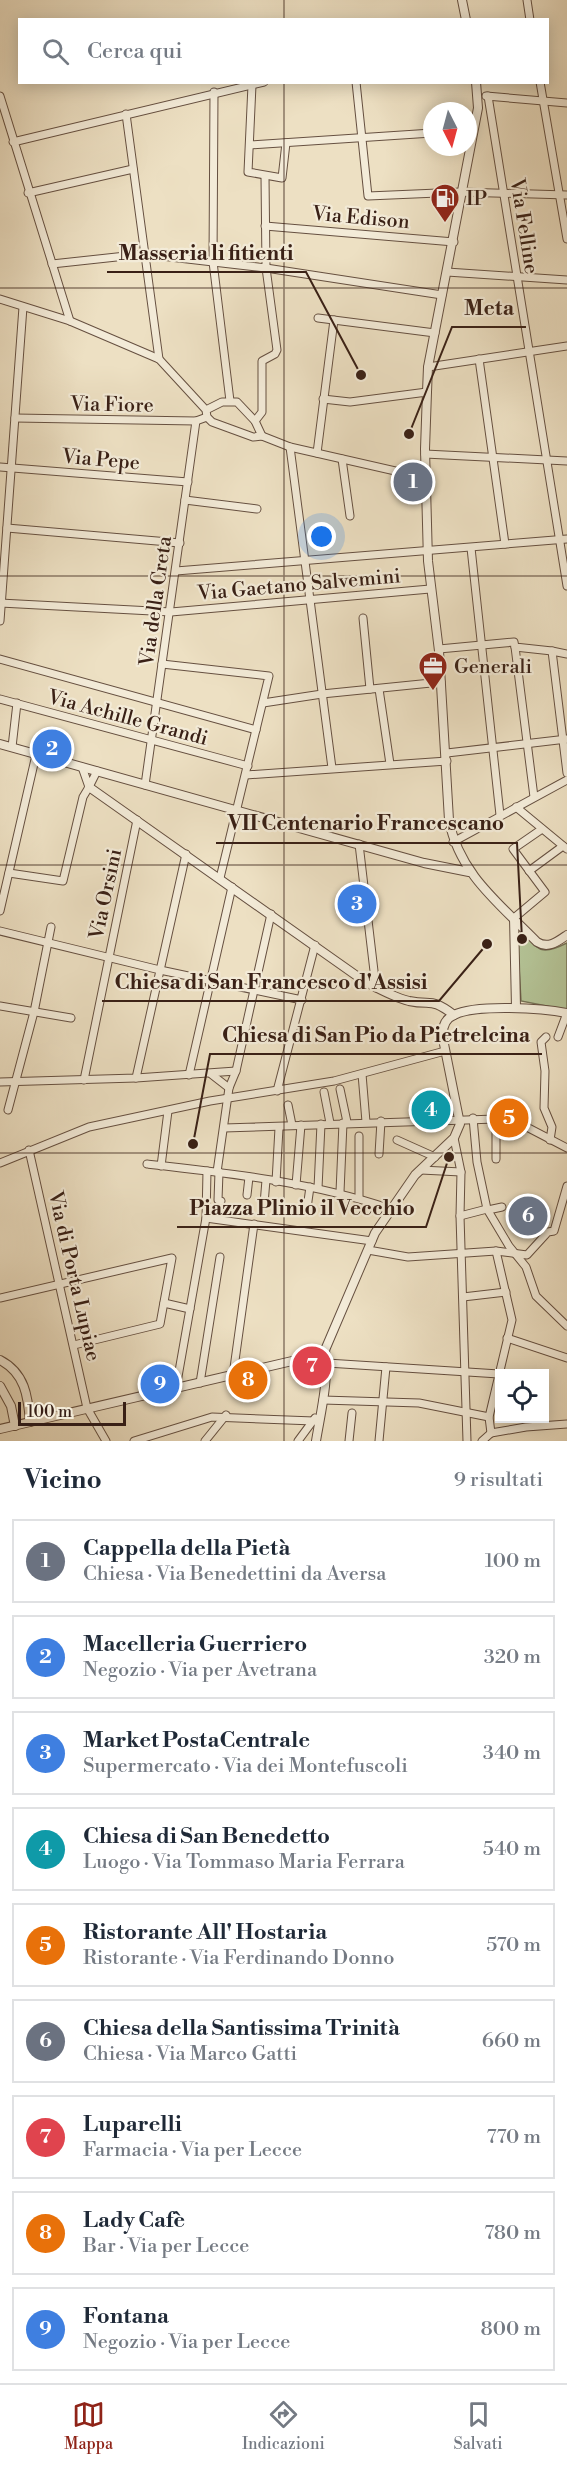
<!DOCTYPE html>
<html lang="it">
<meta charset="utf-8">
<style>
body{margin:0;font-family:"Libre Bodoni",serif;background:#f2f2f3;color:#1f2937}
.controls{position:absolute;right:18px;bottom:18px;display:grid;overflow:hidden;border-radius:0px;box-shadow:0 3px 15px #0003}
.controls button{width:54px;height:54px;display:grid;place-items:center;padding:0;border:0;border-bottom:2px solid #e0e1e3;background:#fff;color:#1f2937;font:30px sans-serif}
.compass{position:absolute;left:423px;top:102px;width:54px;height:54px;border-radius:50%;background:#fff;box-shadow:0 3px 15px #0003;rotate:174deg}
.scale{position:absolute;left:18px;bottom:15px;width:108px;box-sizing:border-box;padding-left:6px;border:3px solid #392016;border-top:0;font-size:16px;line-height:21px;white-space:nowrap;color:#392016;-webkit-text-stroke:4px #f3ebd8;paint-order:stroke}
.you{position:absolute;left:322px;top:537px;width:21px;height:21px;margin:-15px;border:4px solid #fff;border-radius:50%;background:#1a73e8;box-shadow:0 0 0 9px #1a73e833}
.badge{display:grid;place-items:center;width:39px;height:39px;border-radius:50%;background:#8f2418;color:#fff;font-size:20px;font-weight:700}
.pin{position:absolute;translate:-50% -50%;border:3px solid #fff;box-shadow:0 2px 6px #0006}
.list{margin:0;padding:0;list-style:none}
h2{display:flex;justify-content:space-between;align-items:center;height:78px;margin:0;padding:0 24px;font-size:26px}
h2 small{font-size:20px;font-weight:400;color:#747a83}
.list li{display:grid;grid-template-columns:39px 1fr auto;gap:18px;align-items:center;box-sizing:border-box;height:84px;margin:0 12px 12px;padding:0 12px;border:2px solid #e0e1e3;border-radius:0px}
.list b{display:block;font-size:22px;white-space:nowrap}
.list p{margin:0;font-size:20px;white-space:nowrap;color:#747a83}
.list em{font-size:20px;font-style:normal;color:#747a83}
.icon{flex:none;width:33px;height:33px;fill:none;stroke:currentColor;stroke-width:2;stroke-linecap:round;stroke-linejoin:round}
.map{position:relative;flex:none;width:567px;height:1441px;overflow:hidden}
.search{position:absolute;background:#fff;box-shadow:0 3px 15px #0003;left:18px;right:18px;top:18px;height:66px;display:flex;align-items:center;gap:15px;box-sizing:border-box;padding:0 21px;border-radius:0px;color:#747a83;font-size:22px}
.sheet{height:942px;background:#fff}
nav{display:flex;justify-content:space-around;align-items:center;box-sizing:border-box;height:84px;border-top:2px solid #e0e1e3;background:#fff;font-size:16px;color:#747a83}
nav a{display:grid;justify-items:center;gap:3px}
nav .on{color:#8f2418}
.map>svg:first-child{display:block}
.green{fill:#b4c396;stroke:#767256;stroke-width:1.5}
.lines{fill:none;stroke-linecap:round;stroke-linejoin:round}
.minor-casing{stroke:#665041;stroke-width:9}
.tertiary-casing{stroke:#665041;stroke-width:10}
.minor{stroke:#f3ebd8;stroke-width:7}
.tertiary{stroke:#f3ebd8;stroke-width:8}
.grid{fill:none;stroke:#392016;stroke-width:1.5;stroke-opacity:0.55}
.labels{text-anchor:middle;stroke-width:4.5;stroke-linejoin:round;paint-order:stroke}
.poi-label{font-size:20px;fill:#392016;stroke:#f3ebd8;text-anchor:start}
.street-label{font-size:20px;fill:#392016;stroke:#f3ebd8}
.leader{fill:none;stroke:#392016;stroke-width:2}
.callout-dot{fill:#392016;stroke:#f3ebd8;stroke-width:2}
.callout-label{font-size:21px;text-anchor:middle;font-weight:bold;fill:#392016;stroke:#f3ebd8;stroke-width:4.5;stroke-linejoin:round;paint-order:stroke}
</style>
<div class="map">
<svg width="567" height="1441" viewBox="0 0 567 1441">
<rect width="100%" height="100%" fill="#ede0c3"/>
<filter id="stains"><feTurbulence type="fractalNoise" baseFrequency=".00333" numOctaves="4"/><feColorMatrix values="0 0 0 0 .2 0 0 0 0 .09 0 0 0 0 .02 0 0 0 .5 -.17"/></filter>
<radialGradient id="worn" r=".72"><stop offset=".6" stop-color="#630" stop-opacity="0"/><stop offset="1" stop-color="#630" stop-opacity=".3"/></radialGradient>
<!-- green -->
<path class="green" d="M 517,933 C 539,937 530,962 567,943 L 567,1010 L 521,1001 Z"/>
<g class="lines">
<!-- minor casing -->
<g class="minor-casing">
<g id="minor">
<path d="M 527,0 L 530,20"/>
<path d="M 356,82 L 368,196 L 461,192 L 567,195"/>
<path d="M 540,82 L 567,239"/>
<path d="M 252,85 L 248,172 L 282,178 L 286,143"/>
<path d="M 214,92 L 213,262 L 230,401"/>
<path d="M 0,96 L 70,321"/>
<path d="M 486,96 L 567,103"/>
<path d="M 488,96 L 567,586"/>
<path d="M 126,114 L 159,359"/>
<path d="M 13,142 L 264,82"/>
<path d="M 250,145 L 432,133"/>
<path d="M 28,193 L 133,169"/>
<path d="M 265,226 L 454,242"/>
<path d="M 52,264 L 144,254 L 266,268 L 442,295"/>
<path d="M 447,272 L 567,280"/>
<path d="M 0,299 L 70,321 L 159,359 L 206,410 L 207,417 L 212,422 L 253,437 L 262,436 L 255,421 L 237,402 L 222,402 L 206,410"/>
<path d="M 318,318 L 435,333"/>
<path d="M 479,359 L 505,544"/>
<path d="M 428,367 L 567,346"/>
<path d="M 323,399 L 350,402 L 427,392"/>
<path d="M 15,418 L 196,421 L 207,417"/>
<path d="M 255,421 L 262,412 L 262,361 L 275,354 L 277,350 L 266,268 L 265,176"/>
<path d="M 262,436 L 290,447 L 426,478"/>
<path d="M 290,447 L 332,768"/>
<path d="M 317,453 L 334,320"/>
<path d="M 425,454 L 567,461"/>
<path d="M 342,459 L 350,516"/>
<path d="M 0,467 L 188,482"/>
<path d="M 185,500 L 257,509"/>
<path d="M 7,528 L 180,543"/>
<path d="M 471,548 L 500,815"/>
<path d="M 176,571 L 567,539"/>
<path d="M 0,603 L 171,612 L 430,589"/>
<path d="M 363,618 L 370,689"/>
<path d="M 0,621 L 23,307"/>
<path d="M 515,647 L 534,797"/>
<path d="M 439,649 L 514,642 L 515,647 L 552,651"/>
<path d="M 567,654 L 552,651 L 567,773"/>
<path d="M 0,659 L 256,730"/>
<path d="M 162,664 L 269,676 L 220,878"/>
<path d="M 379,689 L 390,764"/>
<path d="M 0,699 L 248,766"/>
<path d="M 263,703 L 322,694 L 441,682"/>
<path d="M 12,747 L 17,703"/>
<path d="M 447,753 L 567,739"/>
<path d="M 82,767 L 89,787 L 97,771"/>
<path d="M 246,775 L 447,761"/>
<path d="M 145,785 L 196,421"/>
<path d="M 516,807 L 567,849"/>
<path d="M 453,842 L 567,780"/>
<path d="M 359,844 L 376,988"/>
<path d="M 529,871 L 563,846"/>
<path d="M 9,873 L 63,881 L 83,797 L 89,787"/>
<path d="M 0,911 L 36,755"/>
<path d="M 514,918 L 545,892 L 513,849 L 542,829"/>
<path d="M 0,931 L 160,970 L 302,1000"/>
<path d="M 0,1006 L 71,1018"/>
<path d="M 546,1037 L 541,1042 L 545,1071 L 544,1108 L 552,1127 L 550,1140"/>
<path d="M 558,1037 L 567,1013"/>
<path d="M 211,1074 L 229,1088"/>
<path d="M 362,1074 L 366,1122"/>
<path d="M 189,1075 L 232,887"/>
<path d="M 136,1078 L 186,854"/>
<path d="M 84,1080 L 137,820"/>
<path d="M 0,1082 L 136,1078 L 236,1071"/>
<path d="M 340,1089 L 347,1122"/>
<path d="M 277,1091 L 315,945"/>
<path d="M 324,1092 L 330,1123"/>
<path d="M 288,1105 L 292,1125"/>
<path d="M 8,1110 L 34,1012 L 51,927"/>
<path d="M 473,1118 L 477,1162 L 487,1209 L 509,1246 L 526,1267 L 536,1296 L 567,1326"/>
<path d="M 504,1119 L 507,1106"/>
<path d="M 224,1128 L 496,1119 L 517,1122 L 567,1148"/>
<path d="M 454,1138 L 461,1172 L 460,1216 L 467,1441"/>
<path d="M 397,1140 L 435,1157"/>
<path d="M 29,1150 L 87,1408 L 106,1441"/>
<path d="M 379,1154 L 381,1121"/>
<path d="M 496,1159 L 496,1119"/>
<path d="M 0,1163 L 89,1127 L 210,1101 L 334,1081 L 445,1051"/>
<path d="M 147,1164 C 229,1173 312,1182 391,1209"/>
<path d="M 161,1166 L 168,1111"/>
<path d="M 421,1170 L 461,1172"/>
<path d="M 217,1172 L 229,1088 L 236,1071 L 271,914"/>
<path d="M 219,1172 L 218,1200 L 221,1201"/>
<path d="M 276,1182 L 279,1128"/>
<path d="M 296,1185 L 301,1125"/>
<path d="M 318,1188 L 321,1124"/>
<path d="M 340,1192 L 343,1123"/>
<path d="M 247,1195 L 249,1177"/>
<path d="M 359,1198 L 359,1136"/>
<path d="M 264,1204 L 266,1180"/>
<path d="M 307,1208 L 310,1187"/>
<path d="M 488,1210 L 502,1207"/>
<path d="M 460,1216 L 487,1209"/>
<path d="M 206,1218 L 372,1241"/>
<path d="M 368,1250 L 408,1257 L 496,1251 L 527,1255 L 548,1232 L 554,1231 L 567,1186"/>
<path d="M 463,1297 L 506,1292"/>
<path d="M 0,1298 L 172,1258 L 160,1324 L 74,1345"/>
<path d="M 164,1303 L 190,1309"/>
<path d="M 507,1338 L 567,1358"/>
<path d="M 327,1363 L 499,1374"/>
<path d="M 233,1375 L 254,1224"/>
<path d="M 200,1383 L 220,1257"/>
<path d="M 176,1388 L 206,1218 L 207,1171"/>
<path d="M 323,1400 L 419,1403 L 489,1417"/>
<path d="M 491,1433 L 489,1417 L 512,1320 L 496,1251"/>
<path d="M 491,1433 L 526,1427 L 567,1424"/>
<path d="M 134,1441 L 212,1417 L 314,1421"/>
<path d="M 205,1441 L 226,1415"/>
<path d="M 298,1441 L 315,1418"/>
<path d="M 349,1441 L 352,1413"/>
<path d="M 379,1441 L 386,1367"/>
<path d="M 482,1441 L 491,1433"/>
</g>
</g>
<!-- tertiary casing -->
<g class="tertiary-casing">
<g id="tertiary">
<path d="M 462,0 L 466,20"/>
<path d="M 476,82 L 478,108 L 428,367 L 427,392 L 425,449 L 428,561 L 439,651 L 449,820 C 459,874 500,904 537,942 C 548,949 557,942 567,935"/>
<path d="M 0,744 L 424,863 L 469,872"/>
<path d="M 89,787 L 364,981 C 379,989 393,997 409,1001 C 433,1006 430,997 454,1015"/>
<path d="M 514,918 L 516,1007"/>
<path d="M 325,1350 L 375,1233 L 415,1175 L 454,1138 L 460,1124 L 443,1039 C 442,1029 444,1019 454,1015 C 475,1004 543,1008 567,1013"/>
<path d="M 0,1360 C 25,1373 28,1396 30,1422"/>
<path d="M 0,1386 L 11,1406 L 15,1426"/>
<path d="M 0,1429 L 305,1358 L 325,1350"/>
<path d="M 316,1441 C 321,1411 329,1380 325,1350"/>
</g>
</g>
<!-- minor -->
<use href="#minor" class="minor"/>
<!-- tertiary -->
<use href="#tertiary" class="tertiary"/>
</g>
<!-- grid -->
<path class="grid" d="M 284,0 L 284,20M 284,82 L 284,1441M 0,288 L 567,288M 0,576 L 567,576M 0,865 L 567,865M 0,1153 L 567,1153"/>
<!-- icons -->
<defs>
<g id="fuel-pin" transform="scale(1.5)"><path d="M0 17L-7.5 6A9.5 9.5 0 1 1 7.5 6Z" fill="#8f2418" stroke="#f3ebd8"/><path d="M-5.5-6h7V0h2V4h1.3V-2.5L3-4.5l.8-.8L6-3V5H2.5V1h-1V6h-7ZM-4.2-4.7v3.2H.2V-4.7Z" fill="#fff"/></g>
<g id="office-pin" transform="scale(1.5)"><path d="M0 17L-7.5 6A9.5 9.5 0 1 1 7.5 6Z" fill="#8f2418" stroke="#f3ebd8"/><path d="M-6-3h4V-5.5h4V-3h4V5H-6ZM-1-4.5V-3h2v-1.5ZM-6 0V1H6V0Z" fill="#fff"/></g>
</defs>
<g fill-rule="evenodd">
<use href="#fuel-pin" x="445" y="198"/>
<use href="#office-pin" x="433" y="666"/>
</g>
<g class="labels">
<!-- poi labels -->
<g class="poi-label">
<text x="466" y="205">IP</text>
<text x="454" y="673">Generali</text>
</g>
<!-- street labels -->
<g class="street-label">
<text transform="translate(361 217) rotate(5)" y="7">Via Edison</text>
<text transform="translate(525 226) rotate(81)" y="7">Via Felline</text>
<text transform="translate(112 404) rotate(1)" y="7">Via Fiore</text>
<text transform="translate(101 459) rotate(5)" y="7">Via Pepe</text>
<text transform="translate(299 584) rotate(-5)" y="7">Via Gaetano Salvemini</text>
<text transform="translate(155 601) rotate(-82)" y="7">Via della Creta</text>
<text transform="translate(128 717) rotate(15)" y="7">Via Achille Grandi</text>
<text transform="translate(105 894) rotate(-78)" y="7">Via Orsini</text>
<text transform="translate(75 1276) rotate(77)" y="7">Via di Porta Lupiae</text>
</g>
</g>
<!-- callouts -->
<path class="leader" d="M361 375L306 272H107M409 434L452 327H526M522 939L517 843H216M487 944L439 1001H102M193 1144L210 1054H542M449 1157L426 1227H177"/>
<g class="callout-dot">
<circle cx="361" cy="375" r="6"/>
<circle cx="409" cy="434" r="6"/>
<circle cx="522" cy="939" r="6"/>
<circle cx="487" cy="944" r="6"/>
<circle cx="193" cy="1144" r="6"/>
<circle cx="449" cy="1157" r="6"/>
</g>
<g class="callout-label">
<text x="206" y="260">Masseria li fitienti</text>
<text x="489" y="315">Meta</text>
<text x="366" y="830">VII Centenario Francescano</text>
<text x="271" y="989">Chiesa di San Francesco d'Assisi</text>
<text x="376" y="1042">Chiesa di San Pio da Pietrelcina</text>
<text x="302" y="1215">Piazza Plinio il Vecchio</text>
</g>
<rect width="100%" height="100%" filter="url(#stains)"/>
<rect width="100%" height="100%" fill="url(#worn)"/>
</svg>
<div class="controls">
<button><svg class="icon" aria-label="locate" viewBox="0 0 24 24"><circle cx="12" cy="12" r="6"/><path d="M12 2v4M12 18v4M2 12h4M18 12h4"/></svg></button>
</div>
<svg class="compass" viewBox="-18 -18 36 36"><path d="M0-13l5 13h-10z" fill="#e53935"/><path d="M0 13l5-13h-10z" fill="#747a83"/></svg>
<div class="scale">100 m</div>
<div class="you"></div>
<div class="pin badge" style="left:413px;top:482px;background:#6b7280">1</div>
<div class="pin badge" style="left:52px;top:749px;background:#3f7fe0">2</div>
<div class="pin badge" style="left:357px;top:904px;background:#3f7fe0">3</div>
<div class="pin badge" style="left:431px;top:1110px;background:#0f9aa8">4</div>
<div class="pin badge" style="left:509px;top:1118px;background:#e8710a">5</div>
<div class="pin badge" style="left:528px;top:1216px;background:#6b7280">6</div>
<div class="pin badge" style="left:312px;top:1366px;background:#e0444e">7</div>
<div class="pin badge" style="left:248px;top:1380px;background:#e8710a">8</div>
<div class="pin badge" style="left:160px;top:1384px;background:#3f7fe0">9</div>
<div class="search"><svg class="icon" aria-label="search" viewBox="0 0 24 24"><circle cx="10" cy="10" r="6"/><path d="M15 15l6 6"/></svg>Cerca qui</div>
</div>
<section class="sheet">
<h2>Vicino<small>9 risultati</small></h2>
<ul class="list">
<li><span class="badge" style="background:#6b7280">1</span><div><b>Cappella della Pietà</b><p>Chiesa · Via Benedettini da Aversa</p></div><em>100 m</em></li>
<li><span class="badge" style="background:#3f7fe0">2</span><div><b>Macelleria Guerriero</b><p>Negozio · Via per Avetrana</p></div><em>320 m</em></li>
<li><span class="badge" style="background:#3f7fe0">3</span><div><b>Market PostaCentrale</b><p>Supermercato · Via dei Montefuscoli</p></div><em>340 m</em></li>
<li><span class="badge" style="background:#0f9aa8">4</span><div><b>Chiesa di San Benedetto</b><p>Luogo · Via Tommaso Maria Ferrara</p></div><em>540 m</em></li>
<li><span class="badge" style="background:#e8710a">5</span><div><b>Ristorante All' Hostaria</b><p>Ristorante · Via Ferdinando Donno</p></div><em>570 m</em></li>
<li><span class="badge" style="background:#6b7280">6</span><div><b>Chiesa della Santissima Trinità</b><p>Chiesa · Via Marco Gatti</p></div><em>660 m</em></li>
<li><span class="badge" style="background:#e0444e">7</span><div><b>Luparelli</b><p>Farmacia · Via per Lecce</p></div><em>770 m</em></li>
<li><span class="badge" style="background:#e8710a">8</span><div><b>Lady Cafè</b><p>Bar · Via per Lecce</p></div><em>780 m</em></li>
<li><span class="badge" style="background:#3f7fe0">9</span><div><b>Fontana</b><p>Negozio · Via per Lecce</p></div><em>800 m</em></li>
</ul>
</section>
<nav>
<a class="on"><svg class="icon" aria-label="map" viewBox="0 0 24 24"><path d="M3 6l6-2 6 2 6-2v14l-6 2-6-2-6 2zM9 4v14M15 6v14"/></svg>Mappa</a>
<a><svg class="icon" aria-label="directions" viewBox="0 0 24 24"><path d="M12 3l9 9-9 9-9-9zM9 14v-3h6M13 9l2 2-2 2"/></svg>Indicazioni</a>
<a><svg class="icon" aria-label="saved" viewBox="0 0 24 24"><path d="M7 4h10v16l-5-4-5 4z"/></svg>Salvati</a>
</nav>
